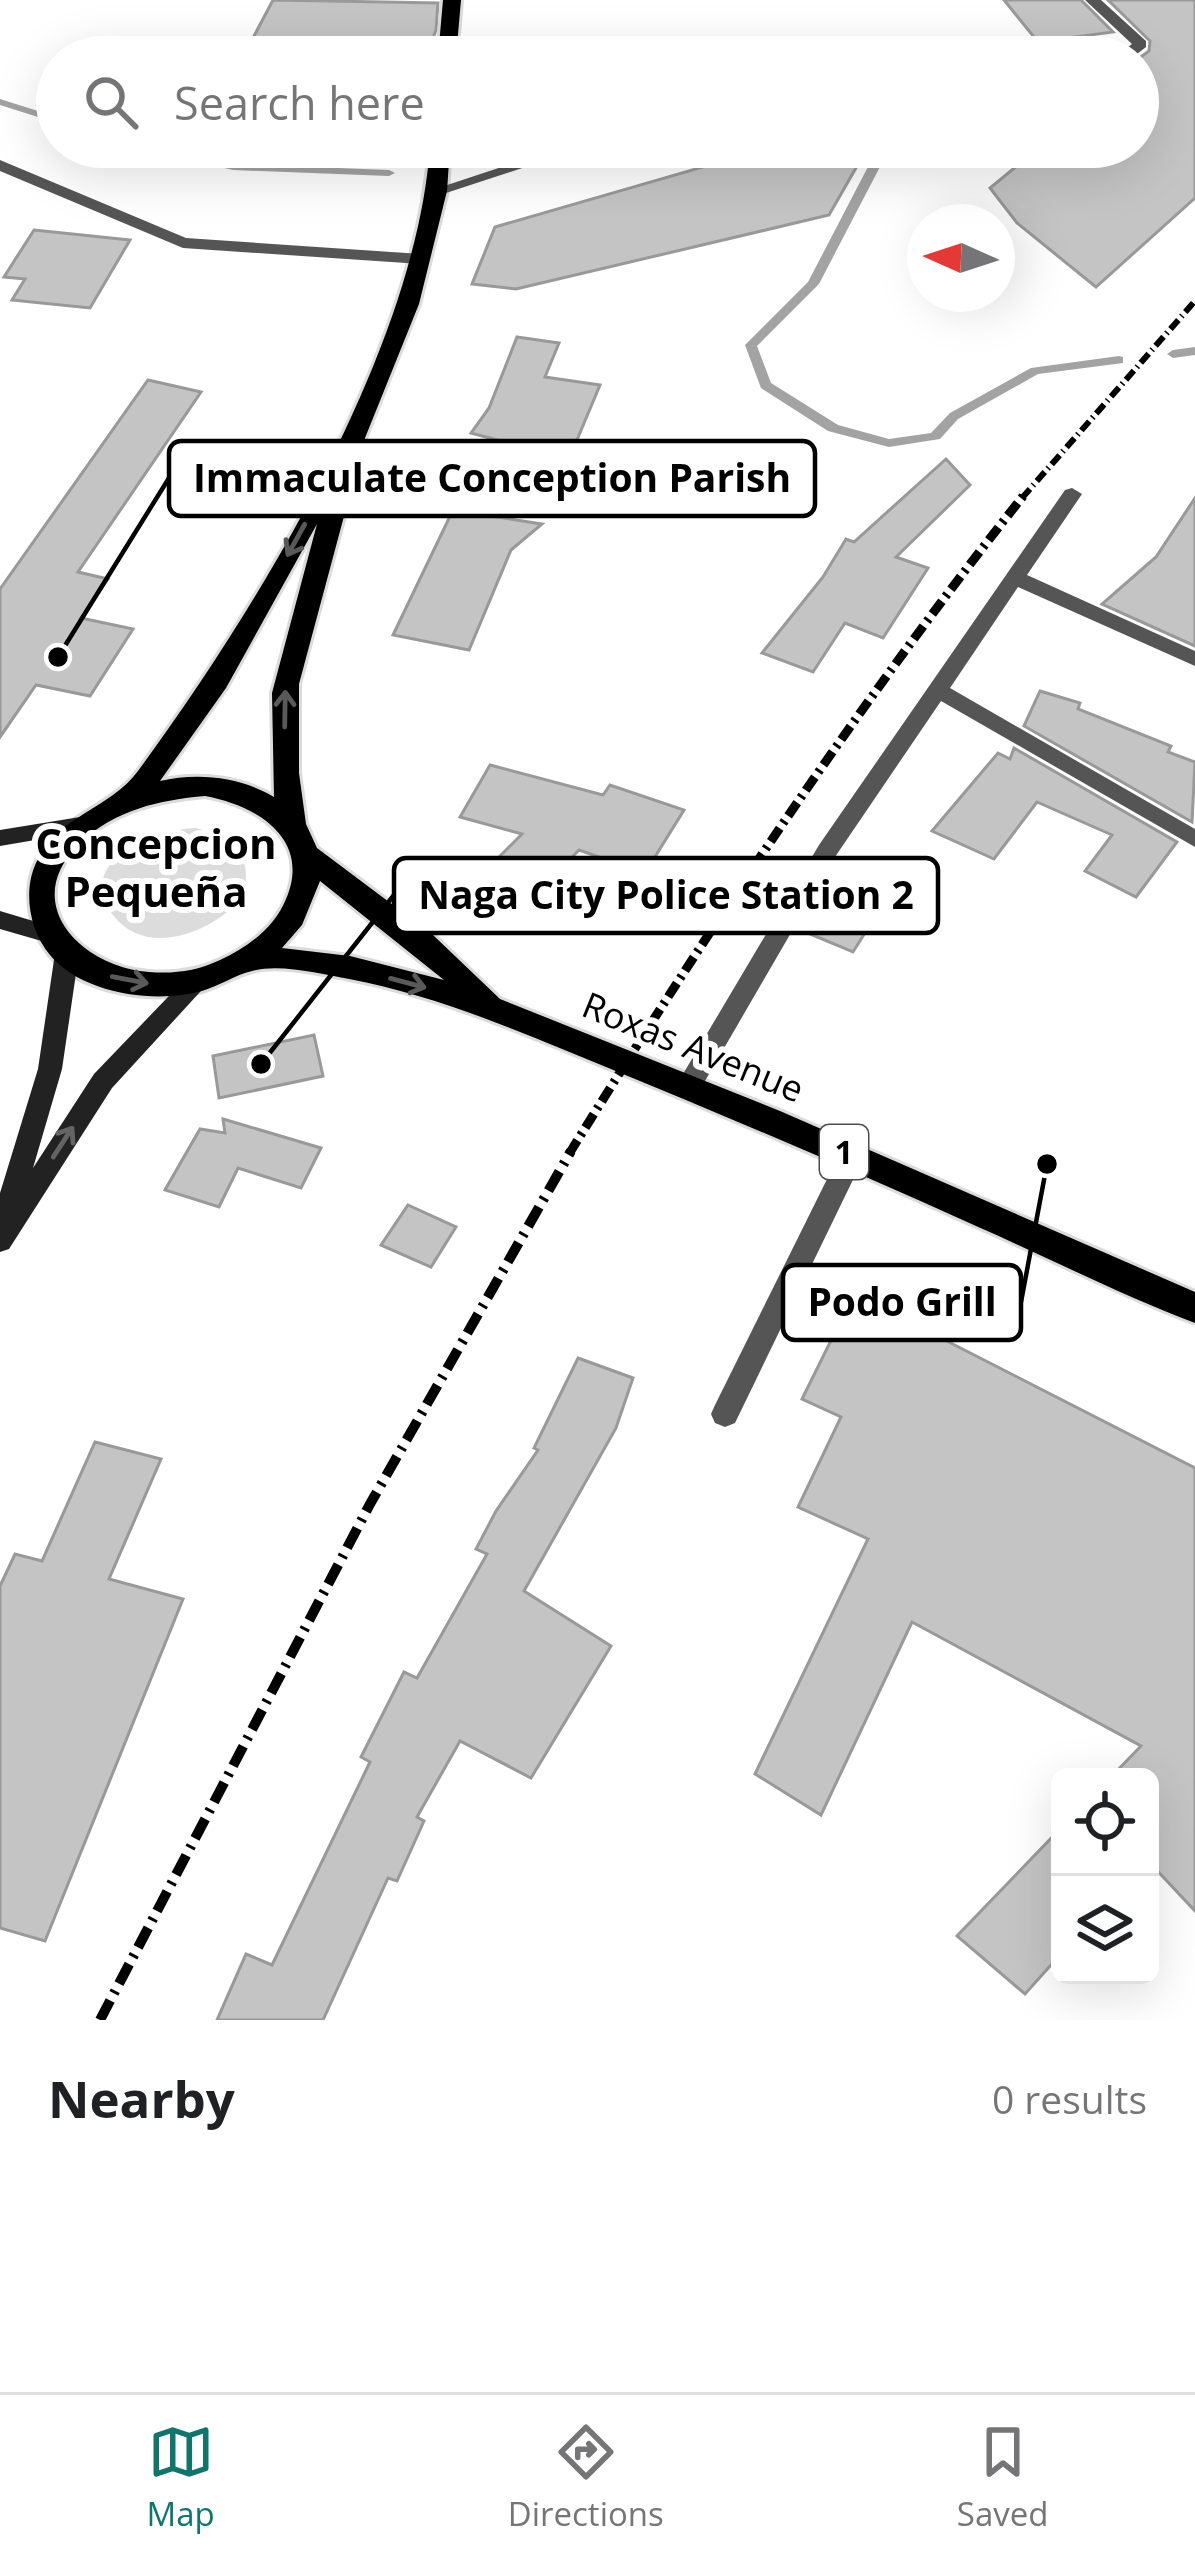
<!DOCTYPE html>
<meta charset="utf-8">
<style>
body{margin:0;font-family:"Open Sans",sans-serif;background:#f6f6f6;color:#202124}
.controls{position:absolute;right:36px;bottom:36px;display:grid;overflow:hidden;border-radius:18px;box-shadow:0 12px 48px #0002}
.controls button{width:108px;height:108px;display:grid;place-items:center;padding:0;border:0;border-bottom:3px solid #e0e0e0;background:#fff;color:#202124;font:60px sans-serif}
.compass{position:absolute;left:907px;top:204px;width:108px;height:108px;border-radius:50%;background:#fff;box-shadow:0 12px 48px #0002;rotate:273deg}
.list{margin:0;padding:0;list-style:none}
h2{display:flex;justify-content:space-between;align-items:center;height:156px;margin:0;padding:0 48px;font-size:51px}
h2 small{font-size:39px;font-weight:400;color:#757577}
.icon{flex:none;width:66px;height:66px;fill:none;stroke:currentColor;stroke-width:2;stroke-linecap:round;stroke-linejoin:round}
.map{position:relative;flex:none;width:1195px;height:2020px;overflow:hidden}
.search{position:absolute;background:#fff;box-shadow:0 12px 48px #0002;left:36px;right:36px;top:36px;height:132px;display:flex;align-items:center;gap:30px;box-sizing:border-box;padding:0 42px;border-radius:66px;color:#757577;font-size:45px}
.sheet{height:372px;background:#fff}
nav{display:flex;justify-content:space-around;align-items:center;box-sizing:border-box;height:168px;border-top:3px solid #e0e0e0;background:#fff;font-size:33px;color:#757577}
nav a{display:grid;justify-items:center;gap:6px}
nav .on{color:#0f766e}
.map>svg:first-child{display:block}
.green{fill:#dcdcdc}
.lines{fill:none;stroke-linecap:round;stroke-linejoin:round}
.stream{fill:#a3a3a3;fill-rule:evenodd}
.building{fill:#c4c4c4;stroke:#999;stroke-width:3}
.primary-casing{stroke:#dbdbdb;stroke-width:6}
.service{fill:#555;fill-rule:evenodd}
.minor{fill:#555;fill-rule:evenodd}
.secondary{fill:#222;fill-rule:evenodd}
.primary{fill:#000;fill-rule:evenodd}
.rail-far2{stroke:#000;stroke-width:6;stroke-dasharray:12 4.5 1.5 4.5;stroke-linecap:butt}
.rail-far1{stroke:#000;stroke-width:9;stroke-dasharray:16 6 3 6;stroke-linecap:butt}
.rail{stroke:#000;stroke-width:10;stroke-dasharray:22 8 3 8;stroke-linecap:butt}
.oneway{stroke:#595959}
.oneway2{stroke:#646464}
.labels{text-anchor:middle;stroke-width:12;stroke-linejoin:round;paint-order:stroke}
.shield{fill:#fff;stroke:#4c4c4c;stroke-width:3}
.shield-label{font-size:33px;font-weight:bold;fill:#000}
.street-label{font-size:36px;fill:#000;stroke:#fff}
.quarter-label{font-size:42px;font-weight:bold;fill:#000;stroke:#fff}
.leader{fill:none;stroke:#000;stroke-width:4.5}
.callout-dot{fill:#000;stroke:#fff;stroke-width:4.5}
.callout{fill:#fff;stroke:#000;stroke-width:4.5}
.callout-label{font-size:39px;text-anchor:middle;font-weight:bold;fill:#000}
</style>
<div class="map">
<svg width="1195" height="2020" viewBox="0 0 1195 2020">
<rect width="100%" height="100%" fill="#fff"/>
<!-- green -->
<path class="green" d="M 196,828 C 234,838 254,856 243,896 C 216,931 147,960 113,915 C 72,861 157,829 196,828 Z"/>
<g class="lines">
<!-- stream -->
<g class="stream">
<path d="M 792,47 L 819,57 L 803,57 L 792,53 L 759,57 Z"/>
<path d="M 0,99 L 57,117 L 57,123 L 0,105 Z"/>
<path d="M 135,147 L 155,147 L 233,164 L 389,170 L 395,173 L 389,176 L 233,170 Z"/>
<path d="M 496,147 L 511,147 L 490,156 L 485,153 Z"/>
<path d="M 867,147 L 877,147 L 883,161 L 819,284 L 757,346 L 771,383 L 838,425 L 889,439 L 931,433 L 950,413 L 1031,368 L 1119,356 L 1123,357 L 1123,363 L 1038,374 L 958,419 L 940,439 L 889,447 L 828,431 L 761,388 L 745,345 L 808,282 L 871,161 Z"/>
<path d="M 1195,347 L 1195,355 L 1173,358 L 1167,354 L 1173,350 Z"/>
</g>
</g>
<!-- building -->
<g class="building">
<path d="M 273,0 L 438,3 L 436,30 L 427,55 L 244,55 Z"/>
<path d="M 1004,0 L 1081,0 L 1113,32 L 1038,42 Z"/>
<path d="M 1108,0 L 1195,0 L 1195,198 L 1096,287 L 1017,223 L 990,188 L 1040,147 L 1138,147 L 1138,59 L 1149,51 L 1150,41 Z"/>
<path d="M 772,147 L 868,147 L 829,215 L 516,289 L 472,284 L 495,227 Z"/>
<path d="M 34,230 L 130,240 L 90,308 L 12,300 L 25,279 L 4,277 Z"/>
<path d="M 517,337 L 559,343 L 545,377 L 600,385 L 569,459 L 471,433 L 489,408 Z"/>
<path d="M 148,380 L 201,392 L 78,572 L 108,579 L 81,618 L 133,629 L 90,696 L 36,685 L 0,737 L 0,589 Z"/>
<path d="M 946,459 L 970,485 L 896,557 L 928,568 L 883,638 L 845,623 L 813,672 L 762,653 L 823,577 L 846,539 L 854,542 Z"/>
<path d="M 1195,498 L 1195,646 L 1102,604 L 1156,557 Z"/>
<path d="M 453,510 L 542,524 L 511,550 L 469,650 L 393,635 Z"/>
<path d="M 1040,691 L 1080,703 L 1078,709 L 1171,746 L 1168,752 L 1195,762 L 1192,822 L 1024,726 Z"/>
<path d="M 1014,748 L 1177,842 L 1136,897 L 1085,871 L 1112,835 L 1037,802 L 994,859 L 932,831 L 998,753 L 1010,759 Z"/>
<path d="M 490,765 L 603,795 L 610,785 L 684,810 L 645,873 L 579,850 L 512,919 L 464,892 L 522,834 L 460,817 Z"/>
<path d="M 819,893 L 875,917 L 853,952 L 798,929 Z"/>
<path d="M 314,1035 L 323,1076 L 219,1098 L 213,1056 Z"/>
<path d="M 223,1119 L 321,1148 L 301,1188 L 238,1168 L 219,1207 L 165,1190 L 200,1129 L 225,1133 Z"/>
<path d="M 408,1205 L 456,1227 L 431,1267 L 381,1245 Z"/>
<path d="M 852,1298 L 939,1337 L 1195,1468 L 1195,1911 L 1150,1863 L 1150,1777 L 1111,1777 L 1141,1746 L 912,1622 L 821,1815 L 755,1774 L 868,1539 L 798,1507 L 841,1417 L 802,1399 Z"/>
<path d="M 578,1358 L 633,1378 L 616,1428 L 524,1591 L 611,1646 L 531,1778 L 460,1741 L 417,1817 L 424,1821 L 397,1881 L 388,1878 L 323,2020 L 217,2020 L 246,1954 L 272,1965 L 370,1762 L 361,1757 L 404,1672 L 417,1678 L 487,1554 L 476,1549 L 496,1511 L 538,1450 L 534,1448 Z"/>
<path d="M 95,1442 L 161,1459 L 109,1579 L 183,1599 L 45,1941 L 0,1928 L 0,1586 L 15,1554 L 42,1561 Z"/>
<path d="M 1060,1829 L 1060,1955 L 1025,1994 L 957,1936 Z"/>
</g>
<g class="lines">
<!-- primary casing -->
<g class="primary-casing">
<g id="primary">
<path d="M 443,0 L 461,0 L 456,57 L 438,57 Z"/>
<path d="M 430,147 L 450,147 L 447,191 L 419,304 L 365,438 L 299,684 L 299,773 L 306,824 L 317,848 L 433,935 L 500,999 L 780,1111 L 1195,1292 L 1195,1323 C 1121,1295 1049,1258 976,1226 C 854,1171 731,1118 606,1067 C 523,1033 439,996 349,979 C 322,974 279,963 252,971 C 235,975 219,986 202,991 C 155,1004 82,994 50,955 C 29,930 23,891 36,863 C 58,815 110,809 138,771 C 258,607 415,352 430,147 ZM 317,524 L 272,693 L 274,797 C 241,777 198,772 160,781 L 226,688 ZM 205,796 C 256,805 312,839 286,899 C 275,927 247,948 220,960 C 197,971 174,974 149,972 C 81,967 18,903 80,843 C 115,810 159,800 205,796 ZM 320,881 L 444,980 L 350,956 L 282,948 L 302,925 Z"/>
</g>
</g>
<!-- service -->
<g class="service">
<path d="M 562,147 L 586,147 L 443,194 L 429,191 Z"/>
<path d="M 852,1144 L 861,1147 L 865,1155 L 735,1423 L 725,1427 L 715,1423 L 711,1414 L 715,1405 L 843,1147 Z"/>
</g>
<!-- minor -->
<g class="minor">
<path d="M 1085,0 L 1101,0 L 1146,41 L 1146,47 L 1133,57 L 1115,57 L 1132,44 Z"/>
<path d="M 0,160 L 186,238 L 421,254 L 429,259 L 421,264 L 183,248 L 0,171 Z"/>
<path d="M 1072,488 L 1082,494 L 1027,575 L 1195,651 L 1195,666 L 1018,587 L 950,688 L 1195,829 L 1195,847 L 941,701 L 835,857 L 698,1093 L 680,1093 L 677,1086 L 680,1079 L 819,845 L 1065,490 Z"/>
</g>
<!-- secondary -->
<g class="secondary">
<path d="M 80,817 L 88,819 L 91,825 L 88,831 L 0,846 L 0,830 Z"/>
<path d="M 0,911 L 60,929 L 64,935 L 52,944 L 0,929 Z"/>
<path d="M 67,944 L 79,953 L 62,1069 L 33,1168 L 94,1074 L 191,973 L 207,973 L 211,980 L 112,1088 L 9,1249 L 0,1252 L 0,1193 L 38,1069 L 55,953 Z"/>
</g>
<!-- primary -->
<use href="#primary" class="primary"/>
<!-- rail-far2 -->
<path class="rail-far2" d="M 1022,498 L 1195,301"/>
<!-- rail-far1 -->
<path class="rail-far1" d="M 569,1154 C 710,926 858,704 1024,495"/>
<!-- rail -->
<path class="rail" d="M 100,2020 L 370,1504 L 571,1151"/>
</g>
<!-- one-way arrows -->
<defs><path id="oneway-shaft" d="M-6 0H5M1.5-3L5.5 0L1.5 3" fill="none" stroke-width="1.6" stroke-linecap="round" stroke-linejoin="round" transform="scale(3)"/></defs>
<g class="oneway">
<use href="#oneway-shaft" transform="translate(296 540) rotate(119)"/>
<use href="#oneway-shaft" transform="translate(285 709) rotate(-89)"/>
<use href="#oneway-shaft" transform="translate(130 980) rotate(11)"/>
<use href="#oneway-shaft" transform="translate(408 983) rotate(15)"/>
</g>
<use class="oneway2" href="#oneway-shaft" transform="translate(63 1142) rotate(-57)"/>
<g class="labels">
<!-- shield labels -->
<rect class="shield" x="820" y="1125" width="48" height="54" rx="9"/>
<g class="shield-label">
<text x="844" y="1164">1</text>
</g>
<!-- street labels -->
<g class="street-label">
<text transform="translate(693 1047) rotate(22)" y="13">Roxas Avenue</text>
</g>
<!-- quarter labels -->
<g class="quarter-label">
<text x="156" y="859">Concepcion<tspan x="156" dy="48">Pequeña</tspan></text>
</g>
</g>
<!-- callouts -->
<path class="leader" d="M58 657L169 478M261 1064L394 895M1047 1164L1021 1302"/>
<g class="callout-dot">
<circle cx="58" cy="657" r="12"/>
<circle cx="261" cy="1064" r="12"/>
<circle cx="1047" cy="1164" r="12"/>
</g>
<g class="callout">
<rect x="169" y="441" width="646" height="75" rx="12"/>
<rect x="394" y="858" width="544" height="75" rx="12"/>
<rect x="783" y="1265" width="238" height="75" rx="12"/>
</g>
<g class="callout-label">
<text x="492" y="492">Immaculate Conception Parish</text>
<text x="666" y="909">Naga City Police Station 2</text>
<text x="902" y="1316">Podo Grill</text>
</g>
</svg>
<div class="controls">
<button><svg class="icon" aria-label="locate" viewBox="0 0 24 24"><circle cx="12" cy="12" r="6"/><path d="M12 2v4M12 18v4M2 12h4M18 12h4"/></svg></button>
<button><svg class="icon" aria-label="layers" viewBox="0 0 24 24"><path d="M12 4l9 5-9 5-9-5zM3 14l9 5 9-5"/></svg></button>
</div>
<svg class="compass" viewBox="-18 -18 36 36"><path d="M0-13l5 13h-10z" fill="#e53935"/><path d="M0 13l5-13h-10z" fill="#757577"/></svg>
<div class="search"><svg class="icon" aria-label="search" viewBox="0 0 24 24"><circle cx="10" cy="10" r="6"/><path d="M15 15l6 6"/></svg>Search here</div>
</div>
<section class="sheet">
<h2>Nearby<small>0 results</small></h2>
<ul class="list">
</ul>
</section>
<nav>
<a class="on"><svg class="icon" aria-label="map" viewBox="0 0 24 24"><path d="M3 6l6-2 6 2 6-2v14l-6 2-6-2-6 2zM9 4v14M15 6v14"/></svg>Map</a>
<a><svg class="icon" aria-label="directions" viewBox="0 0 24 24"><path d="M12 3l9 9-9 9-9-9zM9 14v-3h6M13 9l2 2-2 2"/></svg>Directions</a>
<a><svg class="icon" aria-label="saved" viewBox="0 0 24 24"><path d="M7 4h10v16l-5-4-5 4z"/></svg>Saved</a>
</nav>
